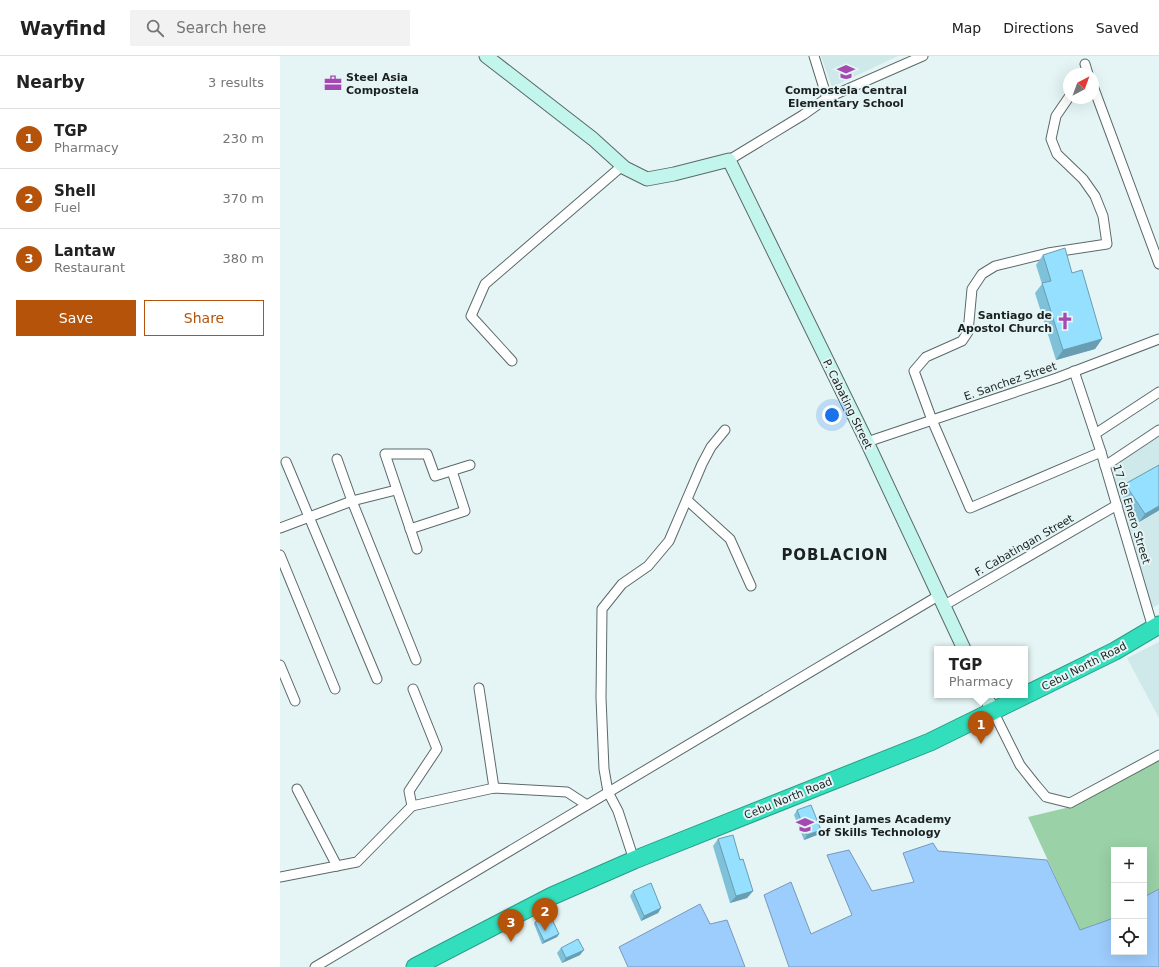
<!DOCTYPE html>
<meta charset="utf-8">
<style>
body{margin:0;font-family:"DejaVu Sans",sans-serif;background:#f2f2f2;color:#222}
.controls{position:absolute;right:12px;bottom:12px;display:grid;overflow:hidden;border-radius:0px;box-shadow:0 4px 16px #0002}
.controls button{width:36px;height:36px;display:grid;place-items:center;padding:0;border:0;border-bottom:1px solid #e0e0e0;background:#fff;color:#222;font:20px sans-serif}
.compass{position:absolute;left:783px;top:12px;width:36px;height:36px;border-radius:50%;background:#fff;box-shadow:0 4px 16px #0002;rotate:41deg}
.you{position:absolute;left:552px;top:359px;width:14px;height:14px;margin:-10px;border:3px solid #fff;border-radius:50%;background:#1a73e8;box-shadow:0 0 0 6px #1a73e833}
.badge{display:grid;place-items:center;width:26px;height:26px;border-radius:50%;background:#b45309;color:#fff;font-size:13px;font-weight:700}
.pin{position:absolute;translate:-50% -33px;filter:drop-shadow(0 1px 2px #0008)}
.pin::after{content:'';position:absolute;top:21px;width:14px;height:12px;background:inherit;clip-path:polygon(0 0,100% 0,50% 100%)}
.popup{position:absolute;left:654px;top:590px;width:94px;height:52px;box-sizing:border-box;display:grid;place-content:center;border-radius:0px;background:#fff;filter:drop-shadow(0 1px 3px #0005);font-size:13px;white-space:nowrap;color:#767676}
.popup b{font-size:15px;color:#222}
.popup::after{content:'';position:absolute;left:50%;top:100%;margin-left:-8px;border:8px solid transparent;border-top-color:#fff}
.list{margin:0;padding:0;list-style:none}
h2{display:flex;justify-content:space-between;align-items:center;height:52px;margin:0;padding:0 16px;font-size:17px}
h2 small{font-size:13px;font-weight:400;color:#767676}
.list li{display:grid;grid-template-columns:26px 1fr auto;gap:12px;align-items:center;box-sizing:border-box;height:60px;padding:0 16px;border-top:1px solid #e0e0e0}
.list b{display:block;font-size:15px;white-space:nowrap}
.list p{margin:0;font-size:13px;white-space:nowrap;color:#767676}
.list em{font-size:13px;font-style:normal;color:#767676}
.actions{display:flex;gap:8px;padding:12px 16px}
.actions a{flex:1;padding:9px 0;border:1px solid #b45309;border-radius:0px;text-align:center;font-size:14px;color:#b45309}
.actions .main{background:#b45309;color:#fff}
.icon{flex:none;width:22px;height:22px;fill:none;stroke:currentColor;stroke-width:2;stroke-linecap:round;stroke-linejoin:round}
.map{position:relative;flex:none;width:879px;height:911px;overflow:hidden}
header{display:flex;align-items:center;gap:24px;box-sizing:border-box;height:56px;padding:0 20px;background:#fff;border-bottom:1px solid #e0e0e0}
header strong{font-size:19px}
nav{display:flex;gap:22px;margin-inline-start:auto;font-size:14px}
.search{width:280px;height:36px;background:#f2f2f2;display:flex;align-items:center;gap:10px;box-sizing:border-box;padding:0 14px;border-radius:0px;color:#767676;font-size:15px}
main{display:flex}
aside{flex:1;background:#fff}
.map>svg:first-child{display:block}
.built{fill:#cfe8e9}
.green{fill:#9bd1a7}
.water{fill:#9dcdfd;stroke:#7699bb}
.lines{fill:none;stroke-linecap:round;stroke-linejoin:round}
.street-casing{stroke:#5b6969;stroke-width:11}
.secondary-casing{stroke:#5b6969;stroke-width:15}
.highway-casing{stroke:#2a9c86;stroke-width:19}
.street{stroke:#fff;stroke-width:9}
.secondary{stroke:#c2f5eb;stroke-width:13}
.highway{stroke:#32debc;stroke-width:17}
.wall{fill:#80c1da}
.shaded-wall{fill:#689db2}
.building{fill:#95e0fe;stroke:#689db2}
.labels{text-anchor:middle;stroke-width:4;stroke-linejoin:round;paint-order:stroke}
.poi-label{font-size:11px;font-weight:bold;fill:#1b2121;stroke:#e5f5f5;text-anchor:start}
.street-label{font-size:11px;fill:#1b2121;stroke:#e5f5f5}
.district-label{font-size:15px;font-weight:bold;letter-spacing:1px;fill:#1b2121;stroke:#e5f5f5}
</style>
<header>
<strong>Wayfind</strong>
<div class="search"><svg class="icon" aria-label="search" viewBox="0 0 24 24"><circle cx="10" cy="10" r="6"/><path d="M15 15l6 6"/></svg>Search here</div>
<nav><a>Map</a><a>Directions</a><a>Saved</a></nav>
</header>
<main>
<aside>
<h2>Nearby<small>3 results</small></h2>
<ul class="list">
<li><span class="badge">1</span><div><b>TGP</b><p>Pharmacy</p></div><em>230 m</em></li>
<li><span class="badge">2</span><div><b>Shell</b><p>Fuel</p></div><em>370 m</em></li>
<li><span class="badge">3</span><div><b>Lantaw</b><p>Restaurant</p></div><em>380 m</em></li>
</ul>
<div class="actions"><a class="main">Save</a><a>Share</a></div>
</aside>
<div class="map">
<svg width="879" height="911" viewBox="0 0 879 911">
<rect width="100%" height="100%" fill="#e5f5f5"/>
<!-- built -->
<g class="built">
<path d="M 541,0 L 618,0 L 552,31 Z"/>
<path d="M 879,377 L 879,548 L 872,552 L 828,412 Z"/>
<path d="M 879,586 L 879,662 L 847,602 Z"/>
</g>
<!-- green -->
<path class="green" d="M 879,705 L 879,833 L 864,841 L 864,794 L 834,794 L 834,862 L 800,874 L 748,761 L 794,750 Z"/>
<!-- water -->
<g class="water">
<path d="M 653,787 L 658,795 L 767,804 L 800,874 L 834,862 L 834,896 L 864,896 L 864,841 L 879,833 L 879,911 L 509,911 L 484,839 L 511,826 L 531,878 L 572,859 L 547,799 L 569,794 L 592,835 L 634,826 L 623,797 Z"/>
<path d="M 420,848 L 430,868 L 447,864 L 465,911 L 348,911 L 339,891 Z"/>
</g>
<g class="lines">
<!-- street casing -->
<g class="street-casing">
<g id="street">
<path d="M 534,0 L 547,42"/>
<path d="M 805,8 L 808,18"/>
<path d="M 813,30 L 879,208"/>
<path d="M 789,41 L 776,60 L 771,83 L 777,98 L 803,123 L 815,140 L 823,160 L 827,188 L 768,197 L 715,210 L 702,218 L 692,233 L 688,276 L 682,285 L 646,301 L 634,315 L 652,364 L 690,452 L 821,396"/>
<path d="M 449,104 L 523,59 L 547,42 L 643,0"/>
<path d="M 232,305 L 191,260 L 205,228 L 342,110"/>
<path d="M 794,315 L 821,396 L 873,572"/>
<path d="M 815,378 L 879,336"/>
<path d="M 587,386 L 777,322 L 879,283"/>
<path d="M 57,403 L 72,445 L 136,604"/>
<path d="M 6,406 L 97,623"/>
<path d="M 825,410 L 879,374"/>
<path d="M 407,444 L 450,483 L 471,530"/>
<path d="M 0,472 L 72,445 L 116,434"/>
<path d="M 130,473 L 185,455 L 172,415"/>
<path d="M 137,493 L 105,398 L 147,398 L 155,420 L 190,409"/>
<path d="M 0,499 L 55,633"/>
<path d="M 663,550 L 837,449"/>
<path d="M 0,609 L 15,645"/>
<path d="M 199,632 L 214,732"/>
<path d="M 713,655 L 740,709 L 755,728 L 766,741 L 790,747 L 879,699"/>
<path d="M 17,733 L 57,810"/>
<path d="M 132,750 L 129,735 L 157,693 L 133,633"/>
<path d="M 354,804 L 338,755 L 328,736 L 324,713 L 321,642 L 322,553 L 342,528 L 368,510 L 389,485 L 422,408 L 431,391 L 445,374"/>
<path d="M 0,821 L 77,806 L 132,750 L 214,732 L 287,736 L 307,749"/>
<path d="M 35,911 L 658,540"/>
</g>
</g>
<!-- secondary casing -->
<g class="secondary-casing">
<g id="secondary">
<path d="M 206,0 L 313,83 L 345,112 L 367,123 L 394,118 L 449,104 L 587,386 L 684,593"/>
<path d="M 705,639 L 713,655"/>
</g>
</g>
<!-- highway casing -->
<g class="highway-casing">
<path id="highway" d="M 135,911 L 272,840 L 354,804 L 650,686 L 835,595 L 879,569"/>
</g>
<!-- street -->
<use href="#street" class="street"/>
<!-- secondary -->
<use href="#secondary" class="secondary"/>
<!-- highway -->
<use href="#highway" class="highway"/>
</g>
<!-- wall -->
<g class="wall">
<path d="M 763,199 L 792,217 L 822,283 L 815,293 L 776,304 L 755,237 L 762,228 L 756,209 Z"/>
<path d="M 879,409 L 879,454 L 859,466 L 840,436 L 845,428 Z"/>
<path d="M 517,754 L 541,774 L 537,779 L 524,784 L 514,759 Z"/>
<path d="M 438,783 L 460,804 L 473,835 L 467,842 L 450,847 L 433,790 Z"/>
<path d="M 353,835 L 381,852 L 378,857 L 361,865 L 350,840 Z"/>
<path d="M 255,866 L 279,878 L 277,881 L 262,888 L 254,868 Z"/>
<path d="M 281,892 L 300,899 L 282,907 L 277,897 Z"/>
</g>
<!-- shaded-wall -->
<g class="shaded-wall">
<path d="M 822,283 L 815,293 L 776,304 L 783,294 Z"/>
<path d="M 879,450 L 879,454 L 878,455 L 859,466 L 865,458 Z"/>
<path d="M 541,774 L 537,779 L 524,784 L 527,779 Z"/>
<path d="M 473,835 L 467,842 L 450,847 L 456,840 Z"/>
<path d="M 381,852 L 378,857 L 361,865 L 364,860 Z"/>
<path d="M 279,878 L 277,881 L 262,888 L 264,885 Z"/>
<path d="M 304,894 L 300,899 L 282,907 L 286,902 Z"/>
</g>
<!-- building -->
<g class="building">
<path d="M 785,192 L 792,217 L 802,214 L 822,283 L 783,294 L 762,227 L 771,225 L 763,199 Z"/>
<path d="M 879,409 L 879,450 L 865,458 L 845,428 Z"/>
<path d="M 531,749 L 541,774 L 527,779 L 517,754 Z"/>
<path d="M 453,779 L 460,804 L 463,803 L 473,835 L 456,840 L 438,783 Z"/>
<path d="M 371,827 L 381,852 L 364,860 L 353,835 Z"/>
<path d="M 270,859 L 279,878 L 264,885 L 255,866 Z"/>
<path d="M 298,883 L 304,894 L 286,902 L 281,892 Z"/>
</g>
<!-- icons -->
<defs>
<g id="school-bare" transform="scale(1.38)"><path d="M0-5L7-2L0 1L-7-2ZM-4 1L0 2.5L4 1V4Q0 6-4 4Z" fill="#a448b2" stroke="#e5f5f5" stroke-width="2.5" paint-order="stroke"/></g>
<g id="office-bare" transform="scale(1.38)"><path d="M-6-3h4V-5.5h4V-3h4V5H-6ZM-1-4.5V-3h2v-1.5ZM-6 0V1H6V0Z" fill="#a448b2" stroke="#e5f5f5" stroke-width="2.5" paint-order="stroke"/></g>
<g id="church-bare" transform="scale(1.38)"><path d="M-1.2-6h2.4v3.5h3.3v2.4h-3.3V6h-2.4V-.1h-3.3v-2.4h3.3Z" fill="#a448b2" stroke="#e5f5f5" stroke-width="2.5" paint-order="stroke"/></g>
</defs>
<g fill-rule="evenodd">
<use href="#school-bare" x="566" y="16"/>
<use href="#office-bare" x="53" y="27"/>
<use href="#church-bare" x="785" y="265"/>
<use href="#school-bare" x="525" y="769"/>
</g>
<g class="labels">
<!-- poi labels -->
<g class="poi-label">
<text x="66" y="25">Steel Asia<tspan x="66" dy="13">Compostela</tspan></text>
<text x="566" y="38" text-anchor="middle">Compostela Central<tspan x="566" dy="13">Elementary School</tspan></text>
<text x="772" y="263" text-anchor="end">Santiago de<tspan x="772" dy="13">Apostol Church</tspan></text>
<text x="538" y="767">Saint James Academy<tspan x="538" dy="13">of Skills Technology</tspan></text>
</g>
<!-- street labels -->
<g class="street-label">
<text transform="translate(730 325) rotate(-19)" y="4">E. Sanchez Street</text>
<text transform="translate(568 348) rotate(64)" y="4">P. Cabating Street</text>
<text transform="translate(852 458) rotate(73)" y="4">17 de Enero Street</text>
<text transform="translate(744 489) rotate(-30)" y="4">F. Cabatingan Street</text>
<text transform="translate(804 610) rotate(-27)" y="4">Cebu North Road</text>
<text transform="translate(508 742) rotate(-22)" y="4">Cebu North Road</text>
</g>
<!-- district labels -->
<g class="district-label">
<text x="555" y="504">POBLACION</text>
</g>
</g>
</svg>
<div class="controls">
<button>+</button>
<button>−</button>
<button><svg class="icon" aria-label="locate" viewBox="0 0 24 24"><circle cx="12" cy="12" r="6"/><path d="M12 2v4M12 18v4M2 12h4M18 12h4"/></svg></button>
</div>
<svg class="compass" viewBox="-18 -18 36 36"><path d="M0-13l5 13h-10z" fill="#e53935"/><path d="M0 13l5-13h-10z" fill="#767676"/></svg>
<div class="you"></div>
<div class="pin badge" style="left:701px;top:688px">1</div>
<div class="popup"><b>TGP</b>Pharmacy</div>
<div class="pin badge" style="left:265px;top:875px">2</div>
<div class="pin badge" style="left:231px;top:886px">3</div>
</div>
</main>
